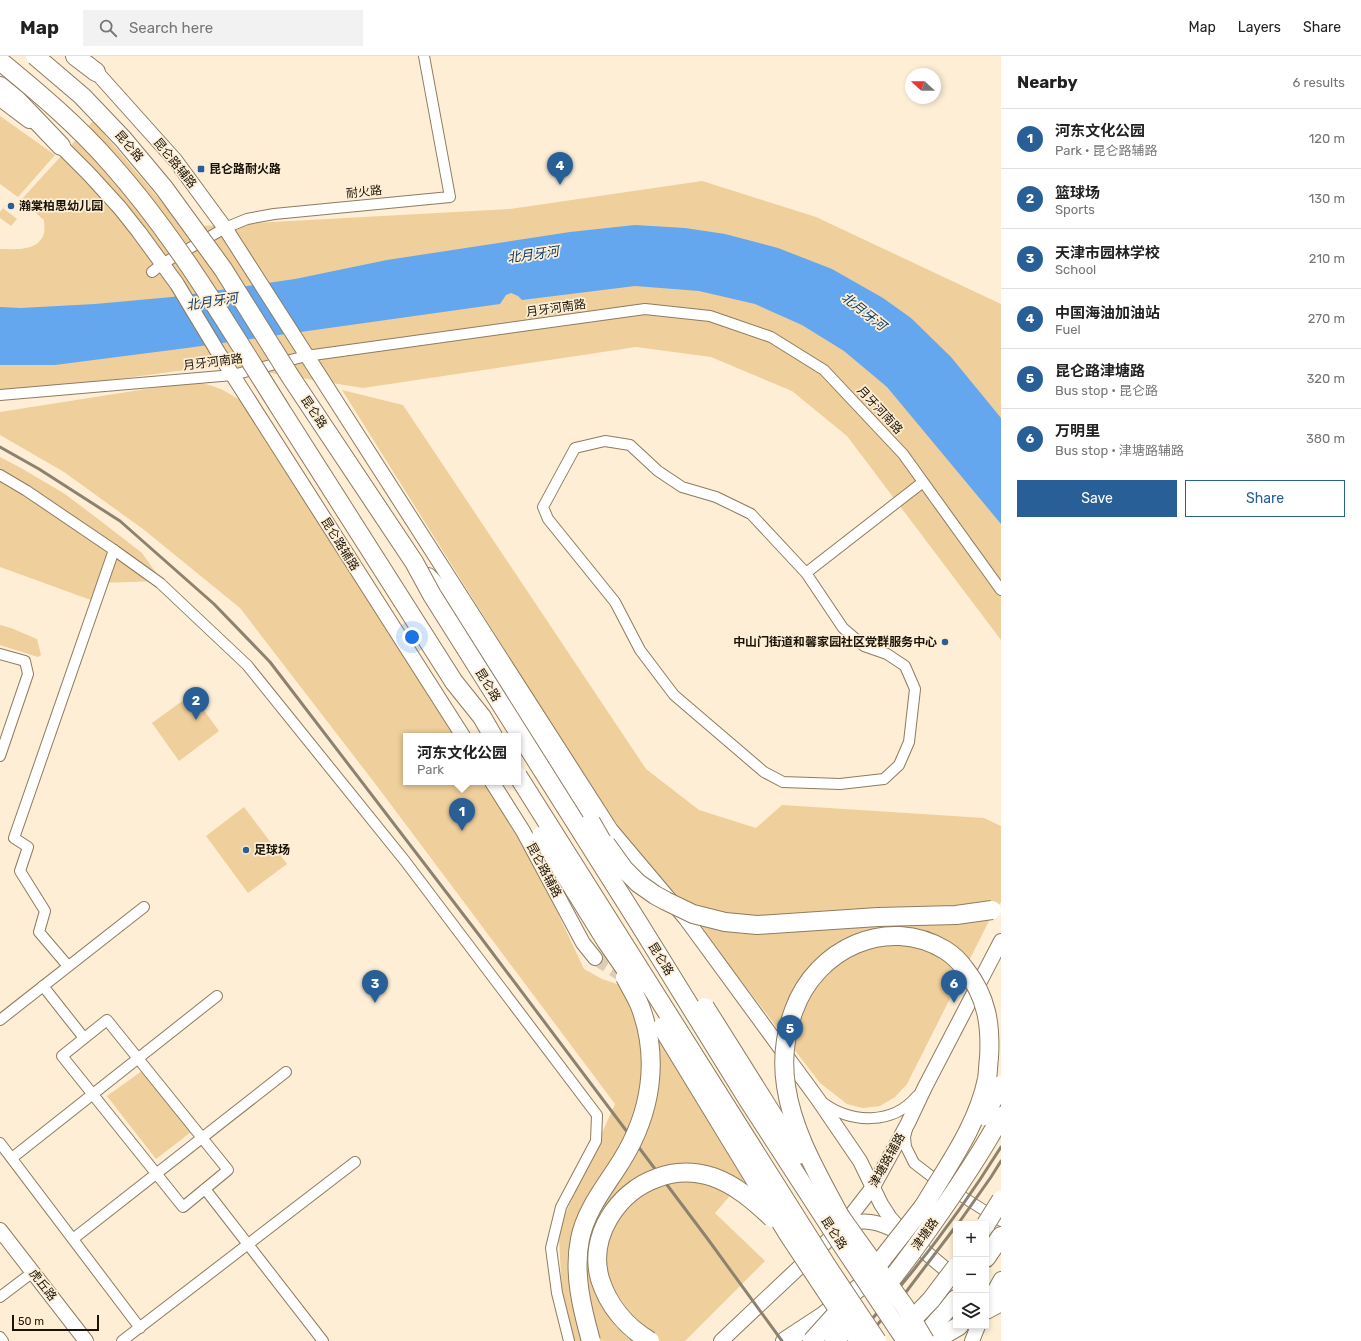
<!DOCTYPE html>
<meta charset="utf-8">
<style>
body{margin:0;font-family:Rubik,"Noto Sans SC",sans-serif;background:#f2f2f2;color:#222}
.controls{position:absolute;right:12px;bottom:12px;display:grid;overflow:hidden;border-radius:0px;box-shadow:0 2px 6px #0003}
.controls button{width:36px;height:36px;display:grid;place-items:center;padding:0;border:0;border-bottom:1px solid #e0e0e0;background:#fff;color:#222;font:20px sans-serif}
.compass{position:absolute;left:905px;top:12px;width:36px;height:36px;border-radius:50%;background:#fff;box-shadow:0 2px 6px #0003;rotate:291deg}
.scale{position:absolute;left:12px;bottom:10px;width:87px;box-sizing:border-box;padding-left:4px;border:2px solid #1a1308;border-top:0;font-size:11px;line-height:14px;white-space:nowrap;color:#1a1308;-webkit-text-stroke:3px #fdeed5;paint-order:stroke}
.you{position:absolute;left:412px;top:581px;width:14px;height:14px;margin:-10px;border:3px solid #fff;border-radius:50%;background:#1a73e8;box-shadow:0 0 0 6px #1a73e833}
.badge{display:grid;place-items:center;width:26px;height:26px;border-radius:50%;background:#285f97;color:#fff;font-size:13px;font-weight:700}
.pin{position:absolute;translate:-50% -33px;filter:drop-shadow(0 1px 2px #0008)}
.pin::after{content:'';position:absolute;top:21px;width:14px;height:12px;background:inherit;clip-path:polygon(0 0,100% 0,50% 100%)}
.popup{position:absolute;left:403px;top:677px;width:118px;height:52px;box-sizing:border-box;display:grid;place-content:center;border-radius:0px;background:#fff;filter:drop-shadow(0 1px 3px #0005);font-size:13px;white-space:nowrap;color:#767676}
.popup b{font-size:15px;color:#222}
.popup::after{content:'';position:absolute;left:50%;top:100%;margin-left:-8px;border:8px solid transparent;border-top-color:#fff}
.list{margin:0;padding:0;list-style:none}
h2{display:flex;justify-content:space-between;align-items:center;height:52px;margin:0;padding:0 16px;font-size:17px}
h2 small{font-size:13px;font-weight:400;color:#767676}
.list li{display:grid;grid-template-columns:26px 1fr auto;gap:12px;align-items:center;box-sizing:border-box;height:60px;padding:0 16px;border-top:1px solid #e0e0e0}
.list b{display:block;font-size:15px;white-space:nowrap}
.list p{margin:0;font-size:13px;white-space:nowrap;color:#767676}
.list em{font-size:13px;font-style:normal;color:#767676}
.actions{display:flex;gap:8px;padding:12px 16px}
.actions a{flex:1;padding:9px 0;border:1px solid #285f97;border-radius:0px;text-align:center;font-size:14px;color:#285f97}
.actions .main{background:#285f97;color:#fff}
.icon{flex:none;width:22px;height:22px;fill:none;stroke:currentColor;stroke-width:2;stroke-linecap:round;stroke-linejoin:round}
.map{position:relative;flex:none;width:1001px;height:1285px;overflow:hidden}
header{display:flex;align-items:center;gap:24px;box-sizing:border-box;height:56px;padding:0 20px;background:#fff;border-bottom:1px solid #e0e0e0}
header strong{font-size:19px}
nav{display:flex;gap:22px;margin-inline-start:auto;font-size:14px}
.search{width:280px;height:36px;background:#f2f2f2;display:flex;align-items:center;gap:10px;box-sizing:border-box;padding:0 14px;border-radius:0px;color:#767676;font-size:15px}
main{display:flex}
aside{flex:1;background:#fff}
.map>svg:first-child{display:block}
.green{fill:#efcf9b}
.water{fill:#64a7ef}
.lines{fill:none;stroke-linecap:round;stroke-linejoin:round}
.secondary-tunnel{stroke:#dbcdb6;stroke-width:14;stroke-dasharray:14 7;stroke-linecap:butt}
.street-casing{stroke:#8d7c5f;stroke-width:12}
.secondary-casing{stroke:#8d7c5f;stroke-width:16}
.highway-casing{stroke:#8d7c5f;stroke-width:20}
.street{stroke:#fff;stroke-width:10}
.secondary{stroke:#fff;stroke-width:14}
.highway{stroke:#fff;stroke-width:18}
.rail{stroke:#8d8270;stroke-width:3}
.highway-bridge-casing{stroke:#8d7c5f;stroke-width:20;stroke-linecap:butt}
.highway-bridge{stroke:#fff;stroke-width:18}
.poi-dot{fill:#285f97;stroke:#fdeed5;stroke-width:1.5}
.labels{text-anchor:middle;stroke-width:3.5;stroke-linejoin:round;paint-order:stroke}
.street-label{font-size:12px;fill:#1a1308;stroke:#fdeed5}
.poi-label{font-size:12px;font-weight:bold;fill:#1a1308;stroke:#fdeed5;text-anchor:start}
.water-label{font-size:13px;font-style:italic;fill:#073967;stroke:#fdeed5}
</style>
<header>
<strong>Map</strong>
<div class="search"><svg class="icon" aria-label="search" viewBox="0 0 24 24"><circle cx="10" cy="10" r="6"/><path d="M15 15l6 6"/></svg>Search here</div>
<nav><a>Map</a><a>Layers</a><a>Share</a></nav>
</header>
<main>
<div class="map">
<svg width="1001" height="1285" viewBox="0 0 1001 1285">
<rect width="100%" height="100%" fill="#fdeed5"/>
<!-- green -->
<g class="green">
<path d="M 0,60 L 55,99 L 18,141 L 0,128 Z"/>
<path d="M 93,65 L 183,171 L 510,153 L 702,125 L 816,161 L 1001,248 L 1001,584 L 847,380 L 792,335 L 711,301 L 636,291 L 363,332 L 222,309 L 0,339 L 0,193 C 15,193 39,196 44,177 C 45,173 44,168 44,164 L 21,144 Z"/>
<path d="M 3,152 L 17,163 L 11,170 L 0,162 L 0,156 Z"/>
<path d="M 197,325 L 221,333 L 247,348 L 455,680 L 406,680 L 406,726 L 484,726 L 538,815 L 584,913 L 602,923 L 620,929 L 660,981 L 746,1121 L 715,1157 L 765,1205 L 685,1285 L 571,1285 L 563,1253 L 559,1184 L 563,1163 L 615,1048 L 380,734 L 240,552 L 143,473 L 64,416 L 0,379 L 0,356 Z"/>
<path d="M 342,334 L 403,349 L 646,713 L 699,754 L 756,772 L 782,749 L 984,762 L 1001,770 L 1001,846 L 993,857 L 907,1028 L 895,1041 L 880,1050 L 863,1052 L 847,1048 L 820,1027 L 705,878 L 628,784 L 589,728 Z"/>
<path d="M 0,401 L 21,412 L 65,438 L 102,466 L 142,497 L 162,525 L 98,527 L 91,544 L 0,511 Z"/>
<path d="M 0,569 L 11,572 L 37,583 L 41,599 L 38,601 L 0,589 Z"/>
<path d="M 192,638 L 219,675 L 179,705 L 152,667 Z"/>
<path d="M 244,751 L 287,808 L 248,837 L 206,780 Z"/>
<path d="M 142,1015 L 191,1076 L 156,1103 L 107,1040 Z"/>
</g>
<!-- water -->
<path class="water" d="M 635,169 L 685,172 L 725,178 L 778,192 L 832,213 L 883,242 L 911,262 L 951,301 L 1001,362 L 1001,468 L 887,331 L 844,295 L 802,269 L 755,248 L 699,235 L 635,230 L 522,244 L 518,240 L 511,237 L 506,239 L 500,248 L 187,292 L 55,309 L 0,309 L 0,251 L 21,252 L 95,248 L 172,241 L 295,223 L 387,204 L 570,176 Z"/>
<g class="lines">
<!-- secondary-tunnel -->
<path class="secondary-tunnel" d="M 595,902 L 632,925"/>
<!-- street casing -->
<g class="street-casing">
<g id="street">
<path d="M 152,216 L 162,208 L 225,172 L 247,163 L 274,158 L 450,141 L 424,0"/>
<path d="M 0,339 L 233,319 L 306,300 L 645,253 L 710,260 L 771,281 L 824,314 L 903,398 L 1001,534"/>
<path d="M 0,419 L 27,435 L 114,494"/>
<path d="M 806,517 L 843,572 L 864,590 L 887,598 L 905,610 L 915,633 L 909,686 L 899,709 L 884,723 L 840,728 L 783,726 L 764,716 L 674,639 L 640,594 L 615,546 L 548,463 L 543,451 L 575,392 L 605,385 L 630,389 L 658,415 L 682,431 L 716,441 L 751,458 L 806,517 L 923,426"/>
<path d="M 0,598 L 25,605 L 28,618 L 0,700"/>
<path d="M 68,910 L 39,876 L 45,855 L 20,815 L 28,791 L 14,782 L 114,494 L 160,527 L 247,609 L 405,805 L 597,1059 L 596,1085 L 561,1151 L 551,1192 L 557,1237 L 569,1285"/>
<path d="M 43,930 L 84,982"/>
<path d="M 0,964 L 144,851"/>
<path d="M 107,964 L 228,1114 L 183,1151 L 62,1000 Z"/>
<path d="M 822,1046 C 851,1068 893,1069 917,1040"/>
<path d="M 907,1073 L 905,1081 L 906,1091 L 914,1107 L 936,1124 L 1001,1165"/>
<path d="M 0,1087 L 140,1272"/>
<path d="M 12,1102 L 217,940"/>
<path d="M 205,1133 L 323,1285"/>
<path d="M 73,1183 L 286,1016"/>
<path d="M 0,1241 L 33,1216"/>
<path d="M 0,1281 L 3,1285"/>
<path d="M 122,1285 L 355,1106"/>
</g>
</g>
<!-- secondary casing -->
<g class="secondary-casing">
<g id="secondary">
<path d="M 89,8 L 175,104 L 225,172 L 611,774 L 686,863 L 817,1042 L 860,1105 L 881,1148 L 890,1162 L 905,1179 L 956,1222"/>
<path d="M 0,43 L 29,65"/>
<path d="M 53,84 L 61,90 L 89,118 L 120,152 L 139,176 L 177,228 L 218,296 L 463,680"/>
<path d="M 492,726 L 523,775 L 583,887 L 595,902"/>
<path d="M 842,1171 C 862,1161 879,1166 898,1176"/>
<path d="M 0,1174 L 86,1285"/>
<path d="M 986,1250 L 1001,1223"/>
<path d="M 721,1285 L 842,1171 L 873,1131 L 908,1067 L 925,1031 L 1001,885"/>
<path d="M 972,1285 L 978,1270"/>
</g>
</g>
<!-- highway casing -->
<g class="highway-casing">
<g id="highway">
<path d="M 75,0 L 96,16"/>
<path d="M 0,30 L 17,44 L 61,90"/>
<path d="M 428,521 L 439,533 L 494,612 L 591,766"/>
<path d="M 454,626 L 482,661 L 493,680"/>
<path d="M 986,1202 L 1001,1180"/>
<path d="M 986,1254 L 1001,1246"/>
<path d="M 785,1285 L 823,1260 L 860,1231"/>
<path d="M 920,1285 L 956,1243"/>
<path d="M 933,1285 L 959,1270"/>
</g>
</g>
<!-- street -->
<use href="#street" class="street"/>
<!-- secondary -->
<use href="#secondary" class="secondary"/>
<!-- highway -->
<use href="#highway" class="highway"/>
<!-- rail -->
<g class="rail">
<path d="M 0,391 L 39,413 L 120,465 L 214,548 L 270,606 L 479,879 L 707,1182 L 782,1285"/>
<path d="M 958,1168 L 991,1121 L 1001,1105"/>
<path d="M 852,1285 C 908,1225 958,1160 1001,1091"/>
<path d="M 863,1285 L 906,1236 L 956,1170"/>
</g>
<!-- highway-bridge casing -->
<g class="highway-bridge-casing">
<g id="highway-bridge">
<path d="M 35,0 L 82,40 L 123,83 L 164,132 L 223,213 L 290,320 L 414,506 L 432,539 L 638,866 L 748,1044 L 840,1186 L 906,1285"/>
<path d="M 0,5 C 39,37 78,70 111,108 C 177,182 228,270 281,354 C 339,444 396,535 454,626"/>
<path d="M 518,720 L 827,1210 L 877,1285"/>
<path d="M 591,766 L 611,801"/>
<path d="M 541,780 L 606,885 L 637,930"/>
<path d="M 606,788 L 624,813 L 638,827 L 655,839 L 666,845 L 693,858 L 725,866 L 757,869 L 878,861 L 956,859 L 992,854"/>
<path d="M 705,951 L 798,1099"/>
<path d="M 662,971 L 788,1178 L 859,1285"/>
<path d="M 984,1060 L 1001,1029"/>
<path d="M 835,1153 L 905,1251 L 925,1285"/>
<path d="M 841,1162 C 819,1120 793,1078 786,1030 C 782,1004 785,978 794,954 C 816,893 887,859 945,894 C 953,899 960,906 965,913 C 987,941 991,969 989,1002 C 988,1009 988,1017 987,1023 C 977,1072 945,1113 921,1155"/>
<path d="M 986,1168 L 1001,1144"/>
<path d="M 869,1220 L 927,1146"/>
<path d="M 881,1236 C 908,1204 931,1170 955,1135 C 971,1111 988,1086 1001,1060"/>
<path d="M 905,1271 L 931,1244 L 956,1211"/>
<path d="M 591,1285 C 582,1253 573,1217 580,1183 C 586,1153 606,1130 622,1104 C 651,1057 660,1003 640,950 C 636,940 630,931 625,921"/>
<path d="M 650,1285 C 626,1271 608,1249 600,1223 C 588,1181 617,1136 657,1122 C 675,1115 694,1115 713,1121 C 736,1129 755,1146 772,1162"/>
<path d="M 812,1285 L 847,1246"/>
<path d="M 834,1285 L 857,1262"/>
</g>
</g>
<!-- highway-bridge -->
<use href="#highway-bridge" class="highway-bridge"/>
</g>
<!-- markers -->
<g class="poi-dot">
<rect x="197" y="109" width="8" height="8" rx="2"/>
<circle cx="11" cy="150" r="4"/>
<circle cx="945" cy="586" r="4"/>
<circle cx="246" cy="794" r="4"/>
</g>
<g class="labels">
<!-- street labels -->
<g class="street-label">
<text transform="translate(129 90) rotate(49)" y="4">昆仑路</text>
<text transform="translate(175 107) rotate(51)" y="4">昆仑路辅路</text>
<text transform="translate(364 136) rotate(-6)" y="4">耐火路</text>
<text transform="translate(556 252) rotate(-8)" y="4">月牙河南路</text>
<text transform="translate(213 306) rotate(-7)" y="4">月牙河南路</text>
<text transform="translate(880 354) rotate(47)" y="4">月牙河南路</text>
<text transform="translate(314 356) rotate(56)" y="4">昆仑路</text>
<text transform="translate(340 488) rotate(58)" y="4">昆仑路辅路</text>
<text transform="translate(488 629) rotate(58)" y="4">昆仑路</text>
<text transform="translate(544 814) rotate(62)" y="4">昆仑路辅路</text>
<text transform="translate(661 903) rotate(58)" y="4">昆仑路</text>
<text transform="translate(887 1104) rotate(-61)" y="4">津塘路辅路</text>
<text transform="translate(834 1177) rotate(57)" y="4">昆仑路</text>
<text transform="translate(925 1178) rotate(-55)" y="4">津塘路</text>
<text transform="translate(43 1229) rotate(52)" y="4">虎丘路</text>
</g>
<!-- poi labels -->
<g class="poi-label">
<text x="209" y="117">昆仑路耐火路</text>
<text x="19" y="154">瀚棠柏思幼儿园</text>
<text x="937" y="590" text-anchor="end">中山门街道和馨家园社区党群服务中心</text>
<text x="254" y="798">足球场</text>
</g>
<!-- water labels -->
<g class="water-label">
<text transform="translate(533 198) rotate(-8)" y="5">北月牙河</text>
<text transform="translate(212 245) rotate(-9)" y="5">北月牙河</text>
<text transform="translate(864 255) rotate(38)" y="5">北月牙河</text>
</g>
</g>
</svg>
<div class="controls">
<button>+</button>
<button>−</button>
<button><svg class="icon" aria-label="layers" viewBox="0 0 24 24"><path d="M12 4l9 5-9 5-9-5zM3 14l9 5 9-5"/></svg></button>
</div>
<svg class="compass" viewBox="-18 -18 36 36"><path d="M0-13l5 13h-10z" fill="#e53935"/><path d="M0 13l5-13h-10z" fill="#767676"/></svg>
<div class="scale">50 m</div>
<div class="you"></div>
<div class="pin badge" style="left:462px;top:775px">1</div>
<div class="popup"><b>河东文化公园</b>Park</div>
<div class="pin badge" style="left:196px;top:664px">2</div>
<div class="pin badge" style="left:375px;top:947px">3</div>
<div class="pin badge" style="left:560px;top:129px">4</div>
<div class="pin badge" style="left:790px;top:992px">5</div>
<div class="pin badge" style="left:954px;top:947px">6</div>
</div>
<aside>
<h2>Nearby<small>6 results</small></h2>
<ul class="list">
<li><span class="badge">1</span><div><b>河东文化公园</b><p>Park · 昆仑路辅路</p></div><em>120 m</em></li>
<li><span class="badge">2</span><div><b>篮球场</b><p>Sports</p></div><em>130 m</em></li>
<li><span class="badge">3</span><div><b>天津市园林学校</b><p>School</p></div><em>210 m</em></li>
<li><span class="badge">4</span><div><b>中国海油加油站</b><p>Fuel</p></div><em>270 m</em></li>
<li><span class="badge">5</span><div><b>昆仑路津塘路</b><p>Bus stop · 昆仑路</p></div><em>320 m</em></li>
<li><span class="badge">6</span><div><b>万明里</b><p>Bus stop · 津塘路辅路</p></div><em>380 m</em></li>
</ul>
<div class="actions"><a class="main">Save</a><a>Share</a></div>
</aside>
</main>
